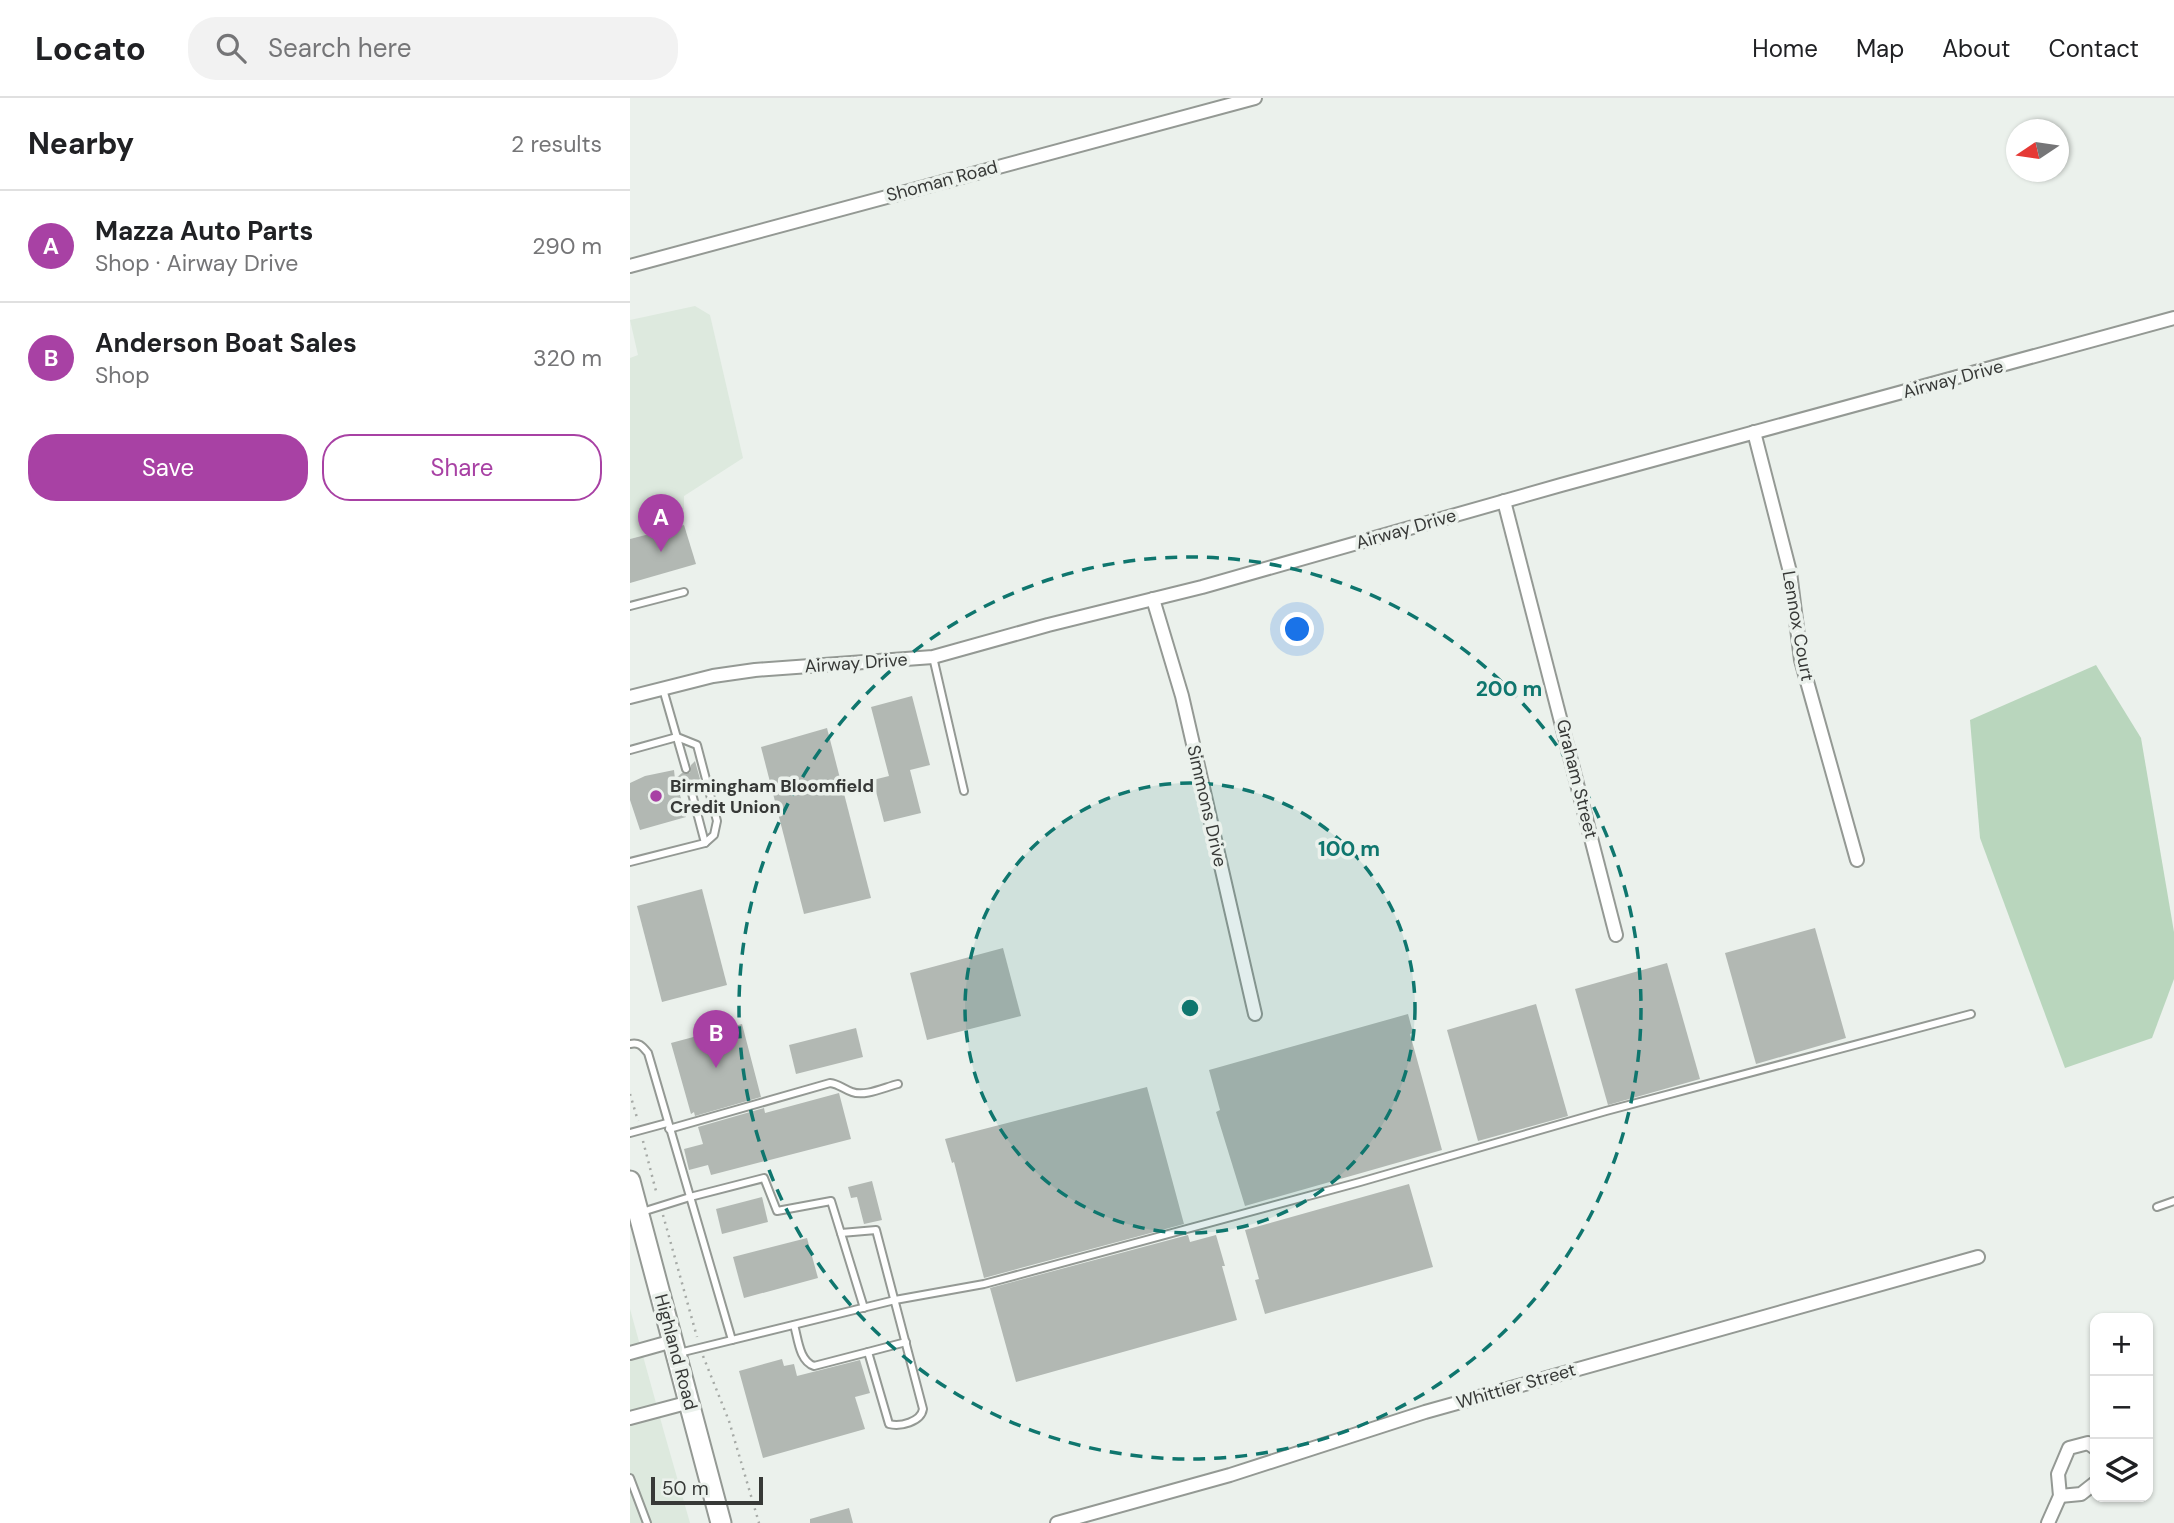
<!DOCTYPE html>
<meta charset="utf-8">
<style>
body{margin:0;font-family:"DM Sans",sans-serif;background:#f2f2f2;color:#202124}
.controls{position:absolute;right:21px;bottom:21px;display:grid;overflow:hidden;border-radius:14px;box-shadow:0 2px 5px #0004}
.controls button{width:63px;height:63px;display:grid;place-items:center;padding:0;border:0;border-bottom:2px solid #e0e0e0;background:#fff;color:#202124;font:35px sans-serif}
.compass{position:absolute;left:1376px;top:21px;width:63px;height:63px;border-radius:50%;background:#fff;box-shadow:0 2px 5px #0004;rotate:257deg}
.scale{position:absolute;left:21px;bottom:18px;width:112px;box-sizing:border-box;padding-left:7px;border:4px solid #373937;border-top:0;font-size:19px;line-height:24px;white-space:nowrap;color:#373937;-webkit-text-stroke:5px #ebf1ec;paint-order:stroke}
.you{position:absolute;left:668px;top:532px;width:24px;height:24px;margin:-18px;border:5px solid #fff;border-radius:50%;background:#1a73e8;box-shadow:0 0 0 10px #1a73e833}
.badge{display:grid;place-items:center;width:46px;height:46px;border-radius:50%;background:#a841a4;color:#fff;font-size:23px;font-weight:700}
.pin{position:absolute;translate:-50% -58px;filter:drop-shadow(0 2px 4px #0008)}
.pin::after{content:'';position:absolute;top:37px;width:24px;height:21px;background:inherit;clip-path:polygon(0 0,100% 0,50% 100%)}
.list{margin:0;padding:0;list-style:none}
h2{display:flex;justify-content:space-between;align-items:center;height:91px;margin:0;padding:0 28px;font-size:30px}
h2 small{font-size:23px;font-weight:400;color:#757577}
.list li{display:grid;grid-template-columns:46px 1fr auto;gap:21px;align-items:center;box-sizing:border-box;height:112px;padding:0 28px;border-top:2px solid #e0e0e0}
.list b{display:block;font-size:26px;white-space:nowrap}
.list p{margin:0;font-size:23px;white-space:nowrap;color:#757577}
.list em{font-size:23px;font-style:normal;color:#757577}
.actions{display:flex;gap:14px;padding:21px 28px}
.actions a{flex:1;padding:16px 0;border:2px solid #a841a4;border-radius:28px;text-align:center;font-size:24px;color:#a841a4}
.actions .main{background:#a841a4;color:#fff}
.icon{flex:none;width:38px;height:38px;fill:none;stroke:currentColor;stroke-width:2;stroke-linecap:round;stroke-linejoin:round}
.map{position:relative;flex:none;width:1544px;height:1425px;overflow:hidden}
header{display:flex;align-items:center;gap:42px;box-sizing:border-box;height:98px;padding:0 35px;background:#fff;border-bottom:2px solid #e0e0e0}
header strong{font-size:33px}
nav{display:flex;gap:38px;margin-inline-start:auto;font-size:24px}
.search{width:490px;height:63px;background:#f2f2f2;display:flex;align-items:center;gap:18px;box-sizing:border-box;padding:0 24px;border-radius:28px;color:#757577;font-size:26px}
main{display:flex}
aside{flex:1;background:#fff}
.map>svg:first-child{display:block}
.built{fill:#dde9de}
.green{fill:#b9d6bd}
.building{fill:#b2b8b3}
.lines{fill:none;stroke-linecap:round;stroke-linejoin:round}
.service-casing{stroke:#949994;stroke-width:10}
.minor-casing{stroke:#949994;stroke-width:16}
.trunk-casing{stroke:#949994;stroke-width:23}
.path{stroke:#a6aaa6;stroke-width:2.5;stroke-dasharray:2 5;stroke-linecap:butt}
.service{stroke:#fff;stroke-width:6}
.minor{stroke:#fff;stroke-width:12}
.trunk{stroke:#fff;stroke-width:19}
.ring{fill:none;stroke:#0f766e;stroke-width:3.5;stroke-dasharray:12 9}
.poi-dot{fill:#a841a4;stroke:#ebf1ec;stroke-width:2.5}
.labels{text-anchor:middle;stroke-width:7;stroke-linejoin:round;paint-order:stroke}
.street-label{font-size:18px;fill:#373937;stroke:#ebf1ec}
.poi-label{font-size:18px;font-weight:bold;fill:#373937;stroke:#ebf1ec;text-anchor:start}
.centre{fill:#0f766e;stroke:#ebf1ec;stroke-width:3.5}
.ring-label{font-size:21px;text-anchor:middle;font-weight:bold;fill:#0f766e;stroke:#ebf1ec;stroke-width:7;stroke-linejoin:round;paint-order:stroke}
</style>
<header>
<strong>Locato</strong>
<div class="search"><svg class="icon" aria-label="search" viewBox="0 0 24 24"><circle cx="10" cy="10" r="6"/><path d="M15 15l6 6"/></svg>Search here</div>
<nav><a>Home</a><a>Map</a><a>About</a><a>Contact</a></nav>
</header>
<main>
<aside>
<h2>Nearby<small>2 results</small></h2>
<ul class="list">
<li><span class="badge">A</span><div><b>Mazza Auto Parts</b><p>Shop · Airway Drive</p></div><em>290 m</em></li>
<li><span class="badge">B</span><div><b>Anderson Boat Sales</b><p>Shop</p></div><em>320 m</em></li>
</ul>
<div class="actions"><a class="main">Save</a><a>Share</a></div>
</aside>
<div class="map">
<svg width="1544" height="1425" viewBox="0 0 1544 1425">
<rect width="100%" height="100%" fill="#ebf1ec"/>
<!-- built -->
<g class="built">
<path d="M 65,208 L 80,217 L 113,360 L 54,398 L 54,427 L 0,441 L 0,260 L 8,257 L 0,222 Z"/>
<path d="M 0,1211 L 34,1334 L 60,1425 L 0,1425 Z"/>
</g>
<!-- green -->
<path class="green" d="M 1466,567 L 1511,640 L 1544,834 L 1544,881 L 1522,940 L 1435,970 L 1350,740 L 1340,622 Z"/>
<!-- building -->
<g class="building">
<path d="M 54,427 L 66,466 L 0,485 L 0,441 Z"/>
<path d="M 282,598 L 300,667 L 280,672 L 291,715 L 254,724 L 243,682 L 259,678 L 241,609 Z"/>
<path d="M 197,630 L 241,800 L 174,816 L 131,649 Z"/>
<path d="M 65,663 L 70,681 L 65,685 L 61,682 L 57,684 L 55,692 L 50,697 L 56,719 L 10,732 L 0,702 L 0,685 L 15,678 L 44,672 L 45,681 L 52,675 L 60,675 L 61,667 Z"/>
<path d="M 72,791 L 97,887 L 32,904 L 7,808 Z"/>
<path d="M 1185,830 L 1216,940 L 1126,966 L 1095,855 Z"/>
<path d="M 373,850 L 391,918 L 297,942 L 280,875 Z"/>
<path d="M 1037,865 L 1070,981 L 978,1007 L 945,891 Z"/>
<path d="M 906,906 L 938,1018 L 848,1043 L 817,932 Z"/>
<path d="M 778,916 L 783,935 L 780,936 L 812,1052 L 615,1108 L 586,1014 L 590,1012 L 579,972 Z"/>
<path d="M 112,926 L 131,999 L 65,1018 L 64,1014 L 61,1016 L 41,945 Z"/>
<path d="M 226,930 L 233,959 L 166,976 L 159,947 Z"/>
<path d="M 517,989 L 554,1126 L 354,1180 L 324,1064 L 322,1065 L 315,1041 Z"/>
<path d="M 209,995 L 221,1041 L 81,1077 L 78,1067 L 59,1072 L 54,1051 L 73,1046 L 68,1029 L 134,1010 L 135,1015 Z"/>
<path d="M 242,1083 L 252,1122 L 234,1126 L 227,1099 L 221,1100 L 218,1089 Z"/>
<path d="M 779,1086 L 803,1169 L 635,1216 L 625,1182 L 629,1181 L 615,1132 Z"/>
<path d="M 132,1099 L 138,1124 L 92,1136 L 86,1111 Z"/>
<path d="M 558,1137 L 560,1144 L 586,1137 L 595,1168 L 592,1168 L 607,1222 L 386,1284 L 360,1190 Z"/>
<path d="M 177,1140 L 188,1180 L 114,1200 L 103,1159 Z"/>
<path d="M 152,1261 L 154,1268 L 164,1266 L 167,1278 L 230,1262 L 240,1295 L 225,1299 L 235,1331 L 133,1360 L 109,1273 Z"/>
<path d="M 219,1410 L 223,1425 L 180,1425 L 180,1421 Z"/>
</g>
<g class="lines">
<!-- service casing -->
<g class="service-casing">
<g id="service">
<path d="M 0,508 L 54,494"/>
<path d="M 303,559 L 334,693"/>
<path d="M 33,591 L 56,671"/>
<path d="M 0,652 L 47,639 L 67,647 L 87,723 L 84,737 L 75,745 L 0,764"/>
<path d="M 60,688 L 75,745"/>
<path d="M 0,946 C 9,944 12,948 18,955 L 102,1242"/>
<path d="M 39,1031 L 200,985 C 209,986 213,991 222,994 C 235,999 255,989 268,986"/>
<path d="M 0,1035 L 37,1025"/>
<path d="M 1527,1109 L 1544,1103"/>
<path d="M 12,1114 L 60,1099 L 134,1080 L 147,1113 L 201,1103 L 234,1210"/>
<path d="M 164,1227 C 168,1240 169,1263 184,1268 L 238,1254 L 259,1326 C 270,1329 291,1324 293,1311 L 246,1132 L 211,1135"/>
<path d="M 238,1254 L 276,1244"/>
<path d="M 49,1255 L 265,1202 L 354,1186 L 730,1084 L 976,1013 L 1341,916"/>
<path d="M 0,1380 L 17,1425"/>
</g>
</g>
<!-- minor casing -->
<g class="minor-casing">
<g id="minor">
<path d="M 0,168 L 625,0"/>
<path d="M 1124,334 L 1160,474 L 1171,562 L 1227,762"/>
<path d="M 874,403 L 986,837"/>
<path d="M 523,501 L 552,598 L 625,916"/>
<path d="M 0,599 L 83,578 L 125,572 L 303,559 L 418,527 L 572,489 L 931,387 L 1544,220"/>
<path d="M 0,1255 L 43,1243"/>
<path d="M 0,1320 L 60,1304"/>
<path d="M 1430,1398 L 1451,1396 L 1465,1385"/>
<path d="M 427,1425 L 600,1377 L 795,1314 L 1348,1159"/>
<path d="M 1418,1425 L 1430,1398 L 1428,1376 L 1439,1350 L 1458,1345 L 1465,1350"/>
</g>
</g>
<!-- trunk casing -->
<g class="trunk-casing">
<path id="trunk" d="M 0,1083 L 91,1425"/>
</g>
<!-- path -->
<g class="path">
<path d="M 0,996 L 8,1023"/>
<path d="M 13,1043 L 27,1097"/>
<path d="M 33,1117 L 67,1239"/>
<path d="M 73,1258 L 99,1323 L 129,1425"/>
</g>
<!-- service -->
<use href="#service" class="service"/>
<!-- minor -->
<use href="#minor" class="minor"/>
<!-- trunk -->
<use href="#trunk" class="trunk"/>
</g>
<!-- distance rings -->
<circle cx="560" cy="910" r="225" fill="#0f766e" fill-opacity=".12"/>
<g class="ring">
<circle cx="560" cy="910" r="225"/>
<circle cx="560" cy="910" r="451"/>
</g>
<!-- markers -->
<circle class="poi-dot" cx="26" cy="698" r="7"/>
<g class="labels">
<!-- street labels -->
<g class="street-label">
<text transform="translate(312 83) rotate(-15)" y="6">Shoman Road</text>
<text transform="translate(1323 281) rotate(-15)" y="6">Airway Drive</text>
<text transform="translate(776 431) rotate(-16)" y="6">Airway Drive</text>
<text transform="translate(1168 528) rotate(80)" y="6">Lennox Court</text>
<text transform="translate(226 565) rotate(-4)" y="6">Airway Drive</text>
<text transform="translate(947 681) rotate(76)" y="6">Graham Street</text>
<text transform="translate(577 708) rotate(77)" y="6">Simmons Drive</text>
<text transform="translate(46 1254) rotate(75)" y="6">Highland Road</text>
<text transform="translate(886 1288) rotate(-16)" y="6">Whittier Street</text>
</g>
<!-- poi labels -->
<g class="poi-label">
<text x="40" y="694">Birmingham Bloomfield<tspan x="40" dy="21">Credit Union</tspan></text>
</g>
</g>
<circle cx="560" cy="910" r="10" class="centre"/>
<g class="ring-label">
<text x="879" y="598">200 m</text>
<text x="719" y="758">100 m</text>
</g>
</svg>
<div class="controls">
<button>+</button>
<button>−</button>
<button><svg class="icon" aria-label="layers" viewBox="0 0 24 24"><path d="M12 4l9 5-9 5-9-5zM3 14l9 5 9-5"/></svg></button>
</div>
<svg class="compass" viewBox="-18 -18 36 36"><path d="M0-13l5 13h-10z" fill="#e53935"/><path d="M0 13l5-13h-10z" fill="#757577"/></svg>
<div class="scale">50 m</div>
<div class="you"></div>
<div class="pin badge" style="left:31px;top:454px">A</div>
<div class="pin badge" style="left:86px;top:970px">B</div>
</div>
</main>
